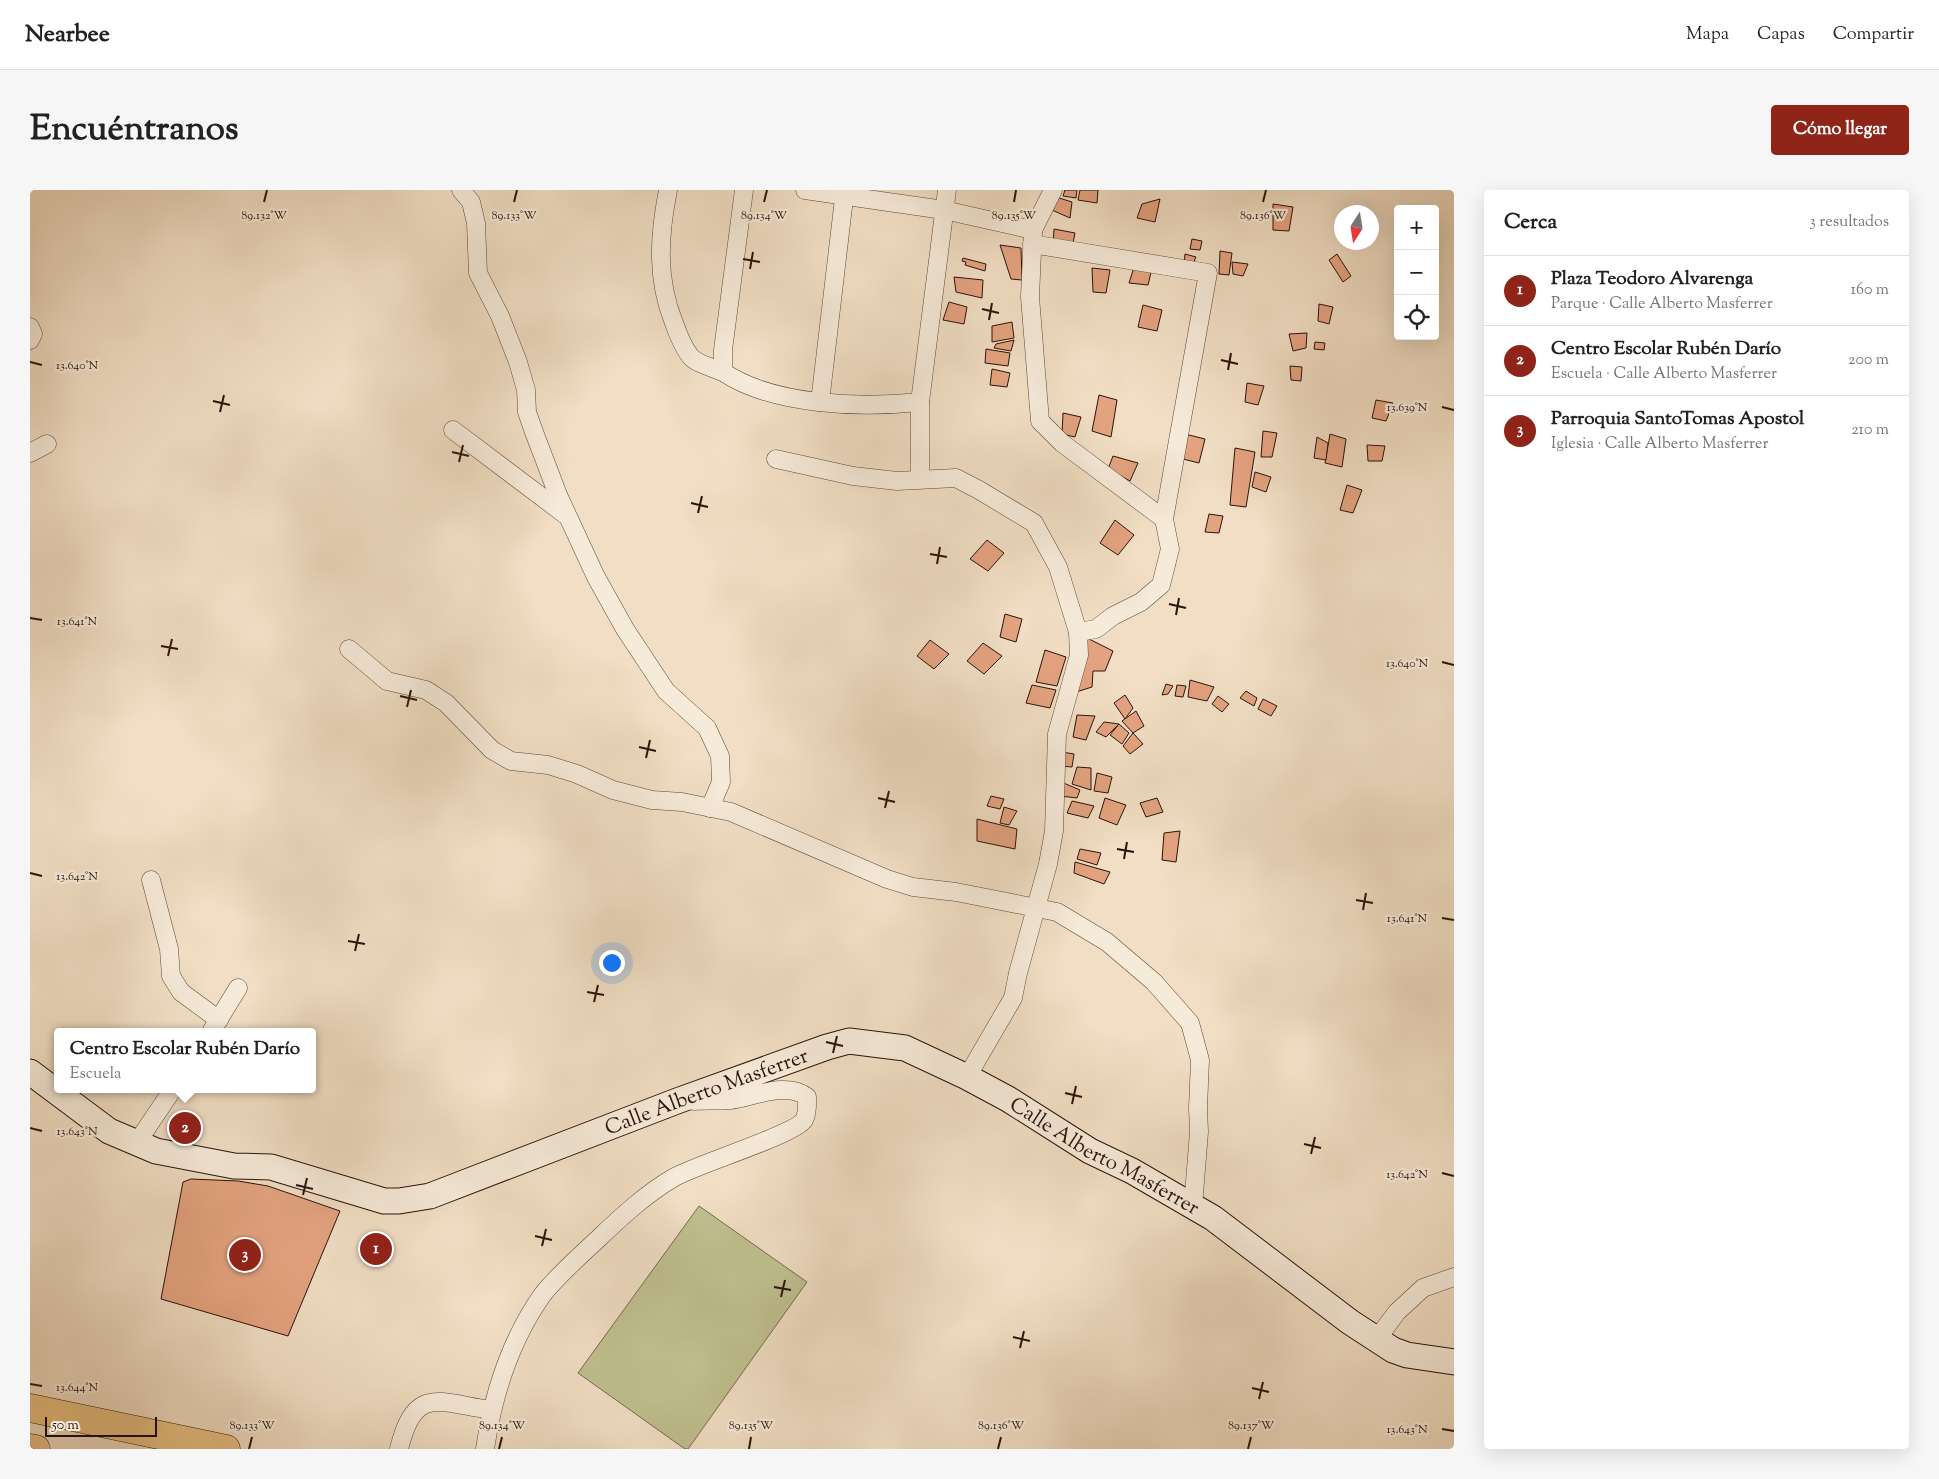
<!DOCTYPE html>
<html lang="es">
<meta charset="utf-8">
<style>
body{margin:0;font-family:"Sorts Mill Goudy",serif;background:#f6f6f6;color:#222}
.controls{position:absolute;right:15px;top:15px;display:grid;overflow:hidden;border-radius:5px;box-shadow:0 5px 20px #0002}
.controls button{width:45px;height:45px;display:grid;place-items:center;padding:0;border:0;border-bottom:1px solid #e0e0e0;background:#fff;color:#222;font:25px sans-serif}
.compass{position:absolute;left:1304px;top:15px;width:45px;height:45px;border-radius:50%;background:#fff;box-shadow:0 5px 20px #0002;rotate:192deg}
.scale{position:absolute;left:15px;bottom:12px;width:112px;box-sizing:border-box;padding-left:5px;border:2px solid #2a130a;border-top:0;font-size:14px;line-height:18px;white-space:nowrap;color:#2a130a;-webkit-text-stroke:4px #f6ead9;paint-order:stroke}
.you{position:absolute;left:581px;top:772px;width:18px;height:18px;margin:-12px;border:4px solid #fff;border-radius:50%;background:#1a73e8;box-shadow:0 0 0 8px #1a73e833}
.badge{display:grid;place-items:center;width:32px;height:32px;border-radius:50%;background:#8f2418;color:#fff;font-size:16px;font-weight:700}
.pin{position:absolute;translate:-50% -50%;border:2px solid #fff;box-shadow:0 1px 5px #0006}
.popup{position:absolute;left:24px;top:838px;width:262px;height:65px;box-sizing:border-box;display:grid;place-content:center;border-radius:5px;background:#fff;filter:drop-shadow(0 1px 4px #0005);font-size:16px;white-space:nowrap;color:#767676}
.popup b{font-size:19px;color:#222}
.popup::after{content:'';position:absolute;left:50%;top:100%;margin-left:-10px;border:10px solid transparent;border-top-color:#fff}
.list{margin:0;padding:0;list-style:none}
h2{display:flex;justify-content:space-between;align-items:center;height:65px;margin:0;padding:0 20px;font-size:21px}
h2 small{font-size:16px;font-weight:400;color:#767676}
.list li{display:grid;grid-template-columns:32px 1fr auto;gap:15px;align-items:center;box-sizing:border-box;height:70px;padding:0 20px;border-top:1px solid #e0e0e0}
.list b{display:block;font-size:19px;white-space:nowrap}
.list p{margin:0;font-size:16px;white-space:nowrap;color:#767676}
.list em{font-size:16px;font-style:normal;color:#767676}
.icon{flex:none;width:28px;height:28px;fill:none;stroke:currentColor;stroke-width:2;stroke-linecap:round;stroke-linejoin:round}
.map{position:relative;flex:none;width:1424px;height:1259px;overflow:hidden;border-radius:5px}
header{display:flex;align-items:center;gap:30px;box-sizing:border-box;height:70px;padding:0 25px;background:#fff;border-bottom:1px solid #e0e0e0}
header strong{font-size:24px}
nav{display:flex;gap:28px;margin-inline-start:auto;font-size:18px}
.intro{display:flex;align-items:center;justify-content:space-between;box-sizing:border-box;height:120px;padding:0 30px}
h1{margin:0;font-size:35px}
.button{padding:12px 22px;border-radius:5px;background:#8f2418;color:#fff;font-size:18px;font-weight:700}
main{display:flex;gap:30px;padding:0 30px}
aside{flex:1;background:#fff;border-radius:5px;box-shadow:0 5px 20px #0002}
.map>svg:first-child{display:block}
.pitch{fill:#c0c090;stroke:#756a4d}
.building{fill:#e4a380;stroke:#2a130a}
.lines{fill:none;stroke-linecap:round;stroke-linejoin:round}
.street-casing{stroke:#5c4638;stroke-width:19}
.secondary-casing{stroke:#2a130a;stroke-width:27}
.highway-casing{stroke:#2a130a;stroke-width:29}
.street{stroke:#f6ead9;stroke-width:18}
.secondary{stroke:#f6ead9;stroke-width:25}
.highway{stroke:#e8bf82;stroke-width:28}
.ticks{fill:none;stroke:#2a130a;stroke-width:2}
.labels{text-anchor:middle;stroke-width:4.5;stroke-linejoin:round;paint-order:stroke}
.street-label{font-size:21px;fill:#2a130a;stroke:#f6ead9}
.ticks-label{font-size:12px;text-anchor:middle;fill:#2a130a;stroke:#f6ead9;stroke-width:4.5;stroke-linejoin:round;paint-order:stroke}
</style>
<header>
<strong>Nearbee</strong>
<nav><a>Mapa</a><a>Capas</a><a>Compartir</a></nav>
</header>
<div class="intro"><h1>Encuéntranos</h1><a class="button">Cómo llegar</a></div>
<main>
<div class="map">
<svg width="1424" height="1259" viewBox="0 0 1424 1259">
<rect width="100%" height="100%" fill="#f1dec4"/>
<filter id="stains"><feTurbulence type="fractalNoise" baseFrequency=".004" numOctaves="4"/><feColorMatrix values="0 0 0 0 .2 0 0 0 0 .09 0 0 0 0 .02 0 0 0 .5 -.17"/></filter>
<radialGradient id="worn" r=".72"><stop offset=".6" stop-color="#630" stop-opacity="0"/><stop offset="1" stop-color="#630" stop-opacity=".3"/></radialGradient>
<!-- pitch -->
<path class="pitch" d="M 669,1016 L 777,1092 L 658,1259 L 655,1259 L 548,1183 Z"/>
<!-- building -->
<g class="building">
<path d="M 1035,0 L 1047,0 L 1046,8 L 1033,6 Z"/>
<path d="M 1050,0 L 1068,0 L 1067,13 L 1048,10 Z"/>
<path d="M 1026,7 L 1042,12 L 1040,28 L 1022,20 Z"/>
<path d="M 1130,9 L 1125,32 L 1107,28 L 1112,14 Z"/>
<path d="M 1243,14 L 1263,17 L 1259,41 L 1243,40 Z"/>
<path d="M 1024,39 L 1045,43 L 1042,58 L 1023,56 Z"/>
<path d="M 1162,49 L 1172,51 L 1170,60 L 1160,59 Z"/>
<path d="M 970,55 L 991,58 L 992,90 L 981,89 Z"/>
<path d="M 1190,61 L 1202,63 L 1199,85 L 1189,84 Z"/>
<path d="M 1155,64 L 1166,67 L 1162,76 L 1154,74 Z"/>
<path d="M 1307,64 L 1321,86 L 1313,92 L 1299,70 Z"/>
<path d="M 933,68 L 956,74 L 955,81 L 935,75 L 936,72 L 932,71 Z"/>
<path d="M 1202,72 L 1218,74 L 1213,86 L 1203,84 Z"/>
<path d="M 1105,74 L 1122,78 L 1118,95 L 1099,93 Z"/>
<path d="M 1062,78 L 1080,80 L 1076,103 L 1063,102 Z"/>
<path d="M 924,87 L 953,90 L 952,108 L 926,102 Z"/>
<path d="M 919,112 L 937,117 L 934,134 L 913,130 Z"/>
<path d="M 1289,114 L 1303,117 L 1299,134 L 1288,131 Z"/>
<path d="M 1113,115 L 1132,120 L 1127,141 L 1108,137 Z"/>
<path d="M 982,132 L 984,148 L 962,152 L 962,136 Z"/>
<path d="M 1277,143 L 1276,158 L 1263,161 L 1259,144 Z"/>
<path d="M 984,150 L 981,161 L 964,158 L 966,154 Z"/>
<path d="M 1285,152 L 1295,153 L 1294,160 L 1284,159 Z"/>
<path d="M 956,159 L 980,163 L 978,176 L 955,173 Z"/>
<path d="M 1260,176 L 1272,177 L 1271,191 L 1261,190 Z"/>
<path d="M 962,179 L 980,183 L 977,197 L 960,195 Z"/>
<path d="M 1217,193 L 1234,196 L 1228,215 L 1215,212 Z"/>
<path d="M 1069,205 L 1087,210 L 1081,247 L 1062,241 Z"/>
<path d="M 1346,210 L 1363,213 L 1356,231 L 1342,228 Z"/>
<path d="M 1033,223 L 1051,227 L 1045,247 L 1032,244 Z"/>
<path d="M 1233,241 L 1247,243 L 1242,267 L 1231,267 Z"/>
<path d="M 1155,244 L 1175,249 L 1169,273 L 1149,268 Z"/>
<path d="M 1300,244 L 1316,249 L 1312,277 L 1295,273 Z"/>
<path d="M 1287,247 L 1298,253 L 1296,270 L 1284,268 Z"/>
<path d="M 1337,255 L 1355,256 L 1352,271 L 1338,271 Z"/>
<path d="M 1205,258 L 1225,262 L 1216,317 L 1200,315 Z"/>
<path d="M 1083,266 L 1108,273 L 1100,291 L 1078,279 Z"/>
<path d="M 1225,282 L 1241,287 L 1236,302 L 1222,297 Z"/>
<path d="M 1317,295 L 1332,300 L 1323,323 L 1310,320 Z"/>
<path d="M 1179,324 L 1193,326 L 1189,343 L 1175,342 Z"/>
<path d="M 1085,330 L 1104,345 L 1088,365 L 1070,353 Z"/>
<path d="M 957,350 L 974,363 L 958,381 L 940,369 Z"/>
<path d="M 975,424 L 992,429 L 986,452 L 970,447 Z"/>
<path d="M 1057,448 L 1083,461 L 1075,481 L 1063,481 L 1062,497 L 1043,503 Z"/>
<path d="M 900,450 L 919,464 L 904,479 L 887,466 Z"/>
<path d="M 953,453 L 972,466 L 954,484 L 937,471 Z"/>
<path d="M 1015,460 L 1036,467 L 1027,496 L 1006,492 Z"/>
<path d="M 1160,490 L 1184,497 L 1177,511 L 1158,507 Z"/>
<path d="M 1136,494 L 1143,496 L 1138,504 L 1132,505 Z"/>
<path d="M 1002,495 L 1026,500 L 1020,518 L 996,513 Z"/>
<path d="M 1147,495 L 1156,496 L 1153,507 L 1145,506 Z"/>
<path d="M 1216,501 L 1227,508 L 1224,516 L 1210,508 Z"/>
<path d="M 1095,505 L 1103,518 L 1095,529 L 1084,513 Z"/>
<path d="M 1188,506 L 1199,514 L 1192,522 L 1182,514 Z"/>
<path d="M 1233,509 L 1247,516 L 1241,526 L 1228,519 Z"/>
<path d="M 1106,521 L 1114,536 L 1103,543 L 1092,531 Z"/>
<path d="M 1047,525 L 1065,526 L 1056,550 L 1043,547 Z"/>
<path d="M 1074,532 L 1089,534 L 1076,547 L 1066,542 Z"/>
<path d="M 1089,534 L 1099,543 L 1092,554 L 1080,545 Z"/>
<path d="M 1103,543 L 1113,554 L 1100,564 L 1093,556 Z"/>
<path d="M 1032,562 L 1044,564 L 1042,577 L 1031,576 Z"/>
<path d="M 1047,577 L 1061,578 L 1061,600 L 1042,594 Z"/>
<path d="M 1067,583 L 1082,587 L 1078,603 L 1064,601 Z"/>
<path d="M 1029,591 L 1050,600 L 1047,608 L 1030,606 Z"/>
<path d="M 961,606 L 974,609 L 970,619 L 957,616 Z"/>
<path d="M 1075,608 L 1096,615 L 1087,635 L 1069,628 Z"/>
<path d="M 1127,608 L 1133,622 L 1116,627 L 1110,613 Z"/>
<path d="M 1042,611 L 1064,616 L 1058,628 L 1037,623 Z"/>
<path d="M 974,617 L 987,621 L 979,635 L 970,633 Z"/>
<path d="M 947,629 L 987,639 L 985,659 L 947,651 Z"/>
<path d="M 1150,641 L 1146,672 L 1132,670 L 1134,643 Z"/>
<path d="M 1050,659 L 1071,663 L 1067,675 L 1047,669 Z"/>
<path d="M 1045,672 L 1080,682 L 1074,694 L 1044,683 Z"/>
<path d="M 161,989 L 208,991 L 238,996 L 310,1021 L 258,1146 L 131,1109 L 153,992 Z"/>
</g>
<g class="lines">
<!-- street casing -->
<g class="street-casing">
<g id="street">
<path d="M 431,0 L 441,12 L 446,33 L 448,83 L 470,126 L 488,172 L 496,200 L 497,222 L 504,242 L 528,305 L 566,387 L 595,439 L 636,501 L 677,538 L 690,566 L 691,592 L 680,618"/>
<path d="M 638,0 C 629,46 626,88 644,133 C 648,144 653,158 661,167 C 667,174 684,178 693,182"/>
<path d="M 714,0 L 693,160 L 693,182 C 744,216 831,218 890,212"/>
<path d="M 775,0 L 914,20 L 1003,40 L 1000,107 L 1010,231 L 1032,253 L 1134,329 L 1140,359 L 1131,395 L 1111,412 L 1083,426 L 1066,439 L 1048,442"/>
<path d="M 1003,40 L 1023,0"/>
<path d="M 1002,54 L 1178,83 L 1134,329"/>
<path d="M 0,137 L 3,144 L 0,150"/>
<path d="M 790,212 L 815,0"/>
<path d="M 423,240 L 537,326"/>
<path d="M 0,263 L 17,254"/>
<path d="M 746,269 L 823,286 L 867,291 L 926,288 L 949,300 L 1004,333 L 1028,377 L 1048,442 L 1049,465 L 1027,544 L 1024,641 L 1018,674 L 988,783 L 983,808 L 937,887"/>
<path d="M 890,289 L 890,212 L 917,0"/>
<path d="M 319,459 L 357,491 L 396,500 L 416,513 L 462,560 L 481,571 L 518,575 L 547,584 L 583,600 L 622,610 L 652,612 L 701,622 L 857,689 L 883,697 L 926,702 L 1027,722 L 1077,752 L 1124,792 L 1160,833 L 1170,870 L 1168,918 L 1169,942 L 1163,1016"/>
<path d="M 121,690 L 139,759 L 141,786 L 151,802 L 189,830"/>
<path d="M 181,842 L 208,798"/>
<path d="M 106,954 L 143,899"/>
<path d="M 1346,1150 L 1367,1122 L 1393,1098 L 1424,1087"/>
<path d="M 369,1259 C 385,1194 409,1213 461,1220"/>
<path d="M 455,1259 C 463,1205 481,1149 513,1104 C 529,1084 551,1065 569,1048 C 592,1026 616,1004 643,988 C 667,974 764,945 774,930 C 778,923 777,914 777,907 C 757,891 723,907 700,910 C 688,911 675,910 664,911"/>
</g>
</g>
<!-- secondary casing -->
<g class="secondary-casing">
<g id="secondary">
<path id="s1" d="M 0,882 L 79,941 L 126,961 L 204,976 L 241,977 L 354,1011 L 369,1011 L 400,1006 L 647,911 L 797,857 L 819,851 L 875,858 L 937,887 L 978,909 L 1060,961 L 1102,981 L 1183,1028 L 1320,1132 L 1363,1160 L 1377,1165 L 1424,1172"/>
</g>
</g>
<!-- highway casing -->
<g class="highway-casing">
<g id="highway">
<path d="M 0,1218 L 196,1259"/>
<path d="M 0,1258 L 6,1259"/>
</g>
</g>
<!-- street -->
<use href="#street" class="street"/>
<!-- secondary -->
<use href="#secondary" class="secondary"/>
<!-- highway -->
<use href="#highway" class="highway"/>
</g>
<!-- ticks -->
<path class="ticks" d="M 234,12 L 237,0M 484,12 L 487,0M 734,12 L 737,0M 984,12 L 986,0M 1233,12 L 1236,0M 713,69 L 730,72M 720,79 L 723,62M 952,119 L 969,123M 959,130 L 962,113M 1191,170 L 1208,174M 0,172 L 12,175M 1198,180 L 1201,163M 183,211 L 200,215M 1412,217 L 1424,220M 190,222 L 194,205M 422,262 L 439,266M 429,272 L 433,255M 661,313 L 678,317M 668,323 L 672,306M 900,364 L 917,367M 907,374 L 910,357M 1139,414 L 1156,418M 1146,425 L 1149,408M 0,428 L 12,430M 131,456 L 148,459M 138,466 L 142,449M 1412,472 L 1424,475M 370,506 L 387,510M 377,517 L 381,500M 609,557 L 626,561M 616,568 L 620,550M 848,608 L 865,612M 855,618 L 859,601M 1087,659 L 1104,662M 1094,669 L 1097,652M 0,683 L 12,686M 1326,710 L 1343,713M 1333,720 L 1336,703M 1412,728 L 1424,730M 318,751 L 335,754M 325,761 L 329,744M 557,802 L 574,805M 564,812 L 568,795M 796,852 L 813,856M 803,863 L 807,846M 1035,903 L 1052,907M 1042,914 L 1046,896M 0,938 L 12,941M 1274,954 L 1291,958M 1281,964 L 1285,947M 1412,983 L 1424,986M 266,995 L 283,999M 273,1005 L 277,988M 505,1046 L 522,1050M 512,1056 L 516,1039M 744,1097 L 761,1100M 751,1107 L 755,1090M 983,1147 L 1000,1151M 990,1158 L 994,1141M 0,1194 L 12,1196M 1222,1198 L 1239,1202M 1229,1209 L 1233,1192M 1412,1239 L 1424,1241M 219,1259 L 222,1247M 469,1259 L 472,1247M 719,1259 L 721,1247M 968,1259 L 971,1247M 1218,1259 L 1221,1247"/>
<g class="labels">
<!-- street labels -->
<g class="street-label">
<text dy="7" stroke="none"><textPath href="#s1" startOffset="726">Calle Alberto Masferrer</textPath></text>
<text dy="7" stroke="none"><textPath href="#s1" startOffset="1161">Calle Alberto Masferrer</textPath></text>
</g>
</g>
<g class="ticks-label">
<text x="234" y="29">89.132°W</text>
<text x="484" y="29">89.133°W</text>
<text x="734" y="29">89.134°W</text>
<text x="984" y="29">89.135°W</text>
<text x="1233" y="29">89.136°W</text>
<text x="47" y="179">13.640°N</text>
<text x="1377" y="221">13.639°N</text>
<text x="47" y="435">13.641°N</text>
<text x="1377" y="477">13.640°N</text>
<text x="47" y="690">13.642°N</text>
<text x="1377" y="732">13.641°N</text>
<text x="47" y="945">13.643°N</text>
<text x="1377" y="988">13.642°N</text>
<text x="47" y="1201">13.644°N</text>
<text x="222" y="1239">89.133°W</text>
<text x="472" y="1239">89.134°W</text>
<text x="721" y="1239">89.135°W</text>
<text x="971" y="1239">89.136°W</text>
<text x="1221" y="1239">89.137°W</text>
<text x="1377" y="1243">13.643°N</text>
</g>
<rect width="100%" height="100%" filter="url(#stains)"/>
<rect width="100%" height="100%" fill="url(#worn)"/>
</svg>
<div class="controls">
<button>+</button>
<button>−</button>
<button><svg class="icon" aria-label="locate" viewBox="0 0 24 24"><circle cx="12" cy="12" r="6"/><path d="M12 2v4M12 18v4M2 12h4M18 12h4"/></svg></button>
</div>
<svg class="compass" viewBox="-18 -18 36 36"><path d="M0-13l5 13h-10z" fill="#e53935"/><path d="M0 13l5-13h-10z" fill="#767676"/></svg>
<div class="scale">50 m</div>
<div class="you"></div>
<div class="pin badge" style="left:346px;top:1059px">1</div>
<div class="pin badge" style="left:155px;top:938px">2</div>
<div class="popup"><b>Centro Escolar Rubén Darío</b>Escuela</div>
<div class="pin badge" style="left:215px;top:1065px">3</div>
</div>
<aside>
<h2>Cerca<small>3 resultados</small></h2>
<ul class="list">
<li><span class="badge">1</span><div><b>Plaza Teodoro Alvarenga</b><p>Parque · Calle Alberto Masferrer</p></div><em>160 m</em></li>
<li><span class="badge">2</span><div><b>Centro Escolar Rubén Darío</b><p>Escuela · Calle Alberto Masferrer</p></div><em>200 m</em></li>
<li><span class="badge">3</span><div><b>Parroquia SantoTomas Apostol</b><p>Iglesia · Calle Alberto Masferrer</p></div><em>210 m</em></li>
</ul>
</aside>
</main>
